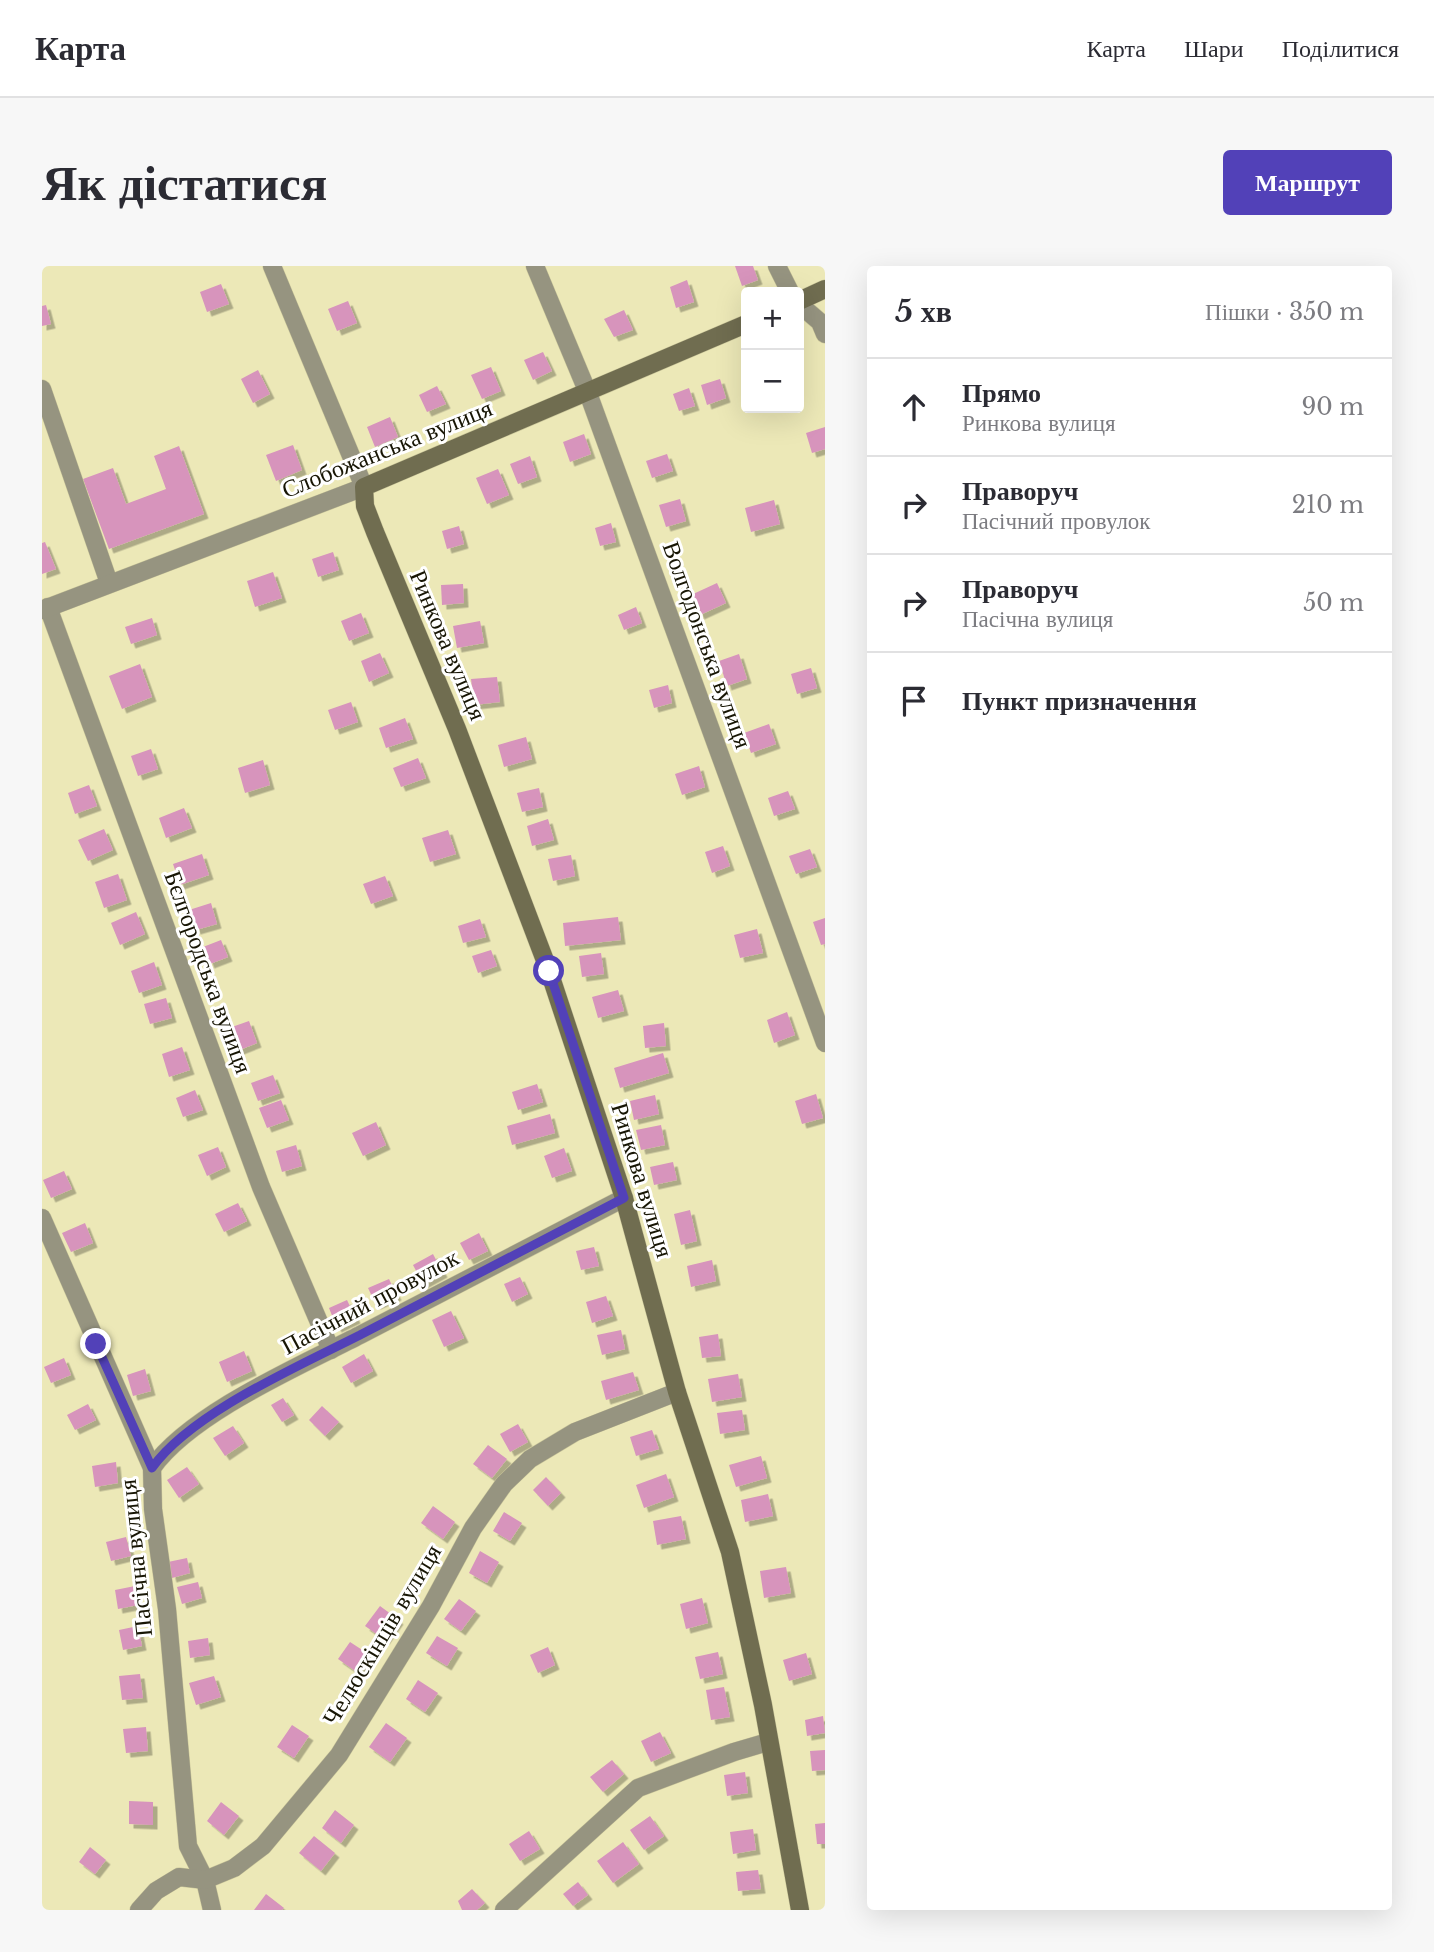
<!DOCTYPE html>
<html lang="uk">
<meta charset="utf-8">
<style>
body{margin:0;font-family:"Libre Baskerville",serif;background:#f7f7f7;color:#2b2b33}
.controls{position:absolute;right:21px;top:21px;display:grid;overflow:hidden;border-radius:7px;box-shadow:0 7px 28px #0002}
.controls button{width:63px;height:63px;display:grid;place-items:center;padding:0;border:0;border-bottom:2px solid #e1e1e2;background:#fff;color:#2b2b33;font:35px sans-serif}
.stop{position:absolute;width:21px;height:21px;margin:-16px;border:5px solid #5241b8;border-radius:50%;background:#fff}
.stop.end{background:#5241b8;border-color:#fff;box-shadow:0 2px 7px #0008}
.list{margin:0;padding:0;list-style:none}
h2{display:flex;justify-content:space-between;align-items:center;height:91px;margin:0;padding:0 28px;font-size:30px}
h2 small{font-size:23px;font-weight:400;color:#7c7c81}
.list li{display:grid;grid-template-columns:46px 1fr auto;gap:21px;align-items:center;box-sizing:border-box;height:98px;padding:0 28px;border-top:2px solid #e1e1e2}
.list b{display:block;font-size:26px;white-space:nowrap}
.list p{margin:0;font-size:23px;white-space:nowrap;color:#7c7c81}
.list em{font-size:23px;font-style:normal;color:#7c7c81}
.icon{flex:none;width:38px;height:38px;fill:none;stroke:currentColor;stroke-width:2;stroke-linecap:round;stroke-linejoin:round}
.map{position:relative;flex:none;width:783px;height:1644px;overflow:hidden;border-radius:7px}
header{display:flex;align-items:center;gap:42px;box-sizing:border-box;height:98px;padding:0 35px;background:#fff;border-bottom:2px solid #e1e1e2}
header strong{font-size:33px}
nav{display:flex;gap:38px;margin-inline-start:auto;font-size:24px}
.intro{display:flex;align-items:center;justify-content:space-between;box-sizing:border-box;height:168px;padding:0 42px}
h1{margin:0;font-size:49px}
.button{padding:18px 32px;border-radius:7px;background:#5241b8;color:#fff;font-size:24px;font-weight:700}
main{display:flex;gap:42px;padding:0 42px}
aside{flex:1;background:#fff;border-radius:7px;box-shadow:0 7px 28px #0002}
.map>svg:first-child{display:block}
.building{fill:#d794bc;filter:url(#shadow)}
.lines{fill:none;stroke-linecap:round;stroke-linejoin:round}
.minor-casing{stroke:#cac69a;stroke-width:19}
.tertiary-casing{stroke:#cac69a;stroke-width:19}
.secondary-casing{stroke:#cac69a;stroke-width:19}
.minor{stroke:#969480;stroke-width:18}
.tertiary{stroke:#969480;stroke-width:18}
.secondary{stroke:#706d50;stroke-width:18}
.route{stroke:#5241b8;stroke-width:9}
.labels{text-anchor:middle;stroke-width:6;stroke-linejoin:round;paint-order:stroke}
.street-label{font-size:24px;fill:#171504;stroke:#fff}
</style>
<header>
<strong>Карта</strong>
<nav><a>Карта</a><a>Шари</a><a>Поділитися</a></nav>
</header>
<div class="intro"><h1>Як дістатися</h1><a class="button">Маршрут</a></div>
<main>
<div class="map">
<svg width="783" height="1644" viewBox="0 0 783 1644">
<defs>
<filter id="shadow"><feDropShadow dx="4.5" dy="4.5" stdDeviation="0" flood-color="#0004"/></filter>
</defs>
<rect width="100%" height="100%" fill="#ece8b7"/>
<!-- building -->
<g class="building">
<path d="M 693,0 L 711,0 L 716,14 L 700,20 Z"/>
<path d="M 645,14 L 652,36 L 634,42 L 628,21 Z"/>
<path d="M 179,18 L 187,38 L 165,46 L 158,26 Z"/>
<path d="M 306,35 L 315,57 L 295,65 L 286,43 Z"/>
<path d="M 4,39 L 9,58 L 0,60 L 0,40 Z"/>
<path d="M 582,44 L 591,64 L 572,71 L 562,53 Z"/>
<path d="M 501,86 L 510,105 L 491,114 L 482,94 Z"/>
<path d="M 449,101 L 459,125 L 440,133 L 429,109 Z"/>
<path d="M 216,104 L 228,128 L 211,137 L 199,113 Z"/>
<path d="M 678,113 L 684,132 L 665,139 L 659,119 Z"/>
<path d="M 395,120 L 404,138 L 385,146 L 377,129 Z"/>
<path d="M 647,122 L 653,140 L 637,145 L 631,128 Z"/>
<path d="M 348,151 L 356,171 L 333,181 L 325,161 Z"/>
<path d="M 783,161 L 783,183 L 770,187 L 764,167 Z"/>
<path d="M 542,168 L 549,188 L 528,196 L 521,176 Z"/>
<path d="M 251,179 L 260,204 L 234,215 L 224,189 Z"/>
<path d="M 137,180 L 162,248 L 67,283 L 41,213 L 71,202 L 84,238 L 124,223 L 112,190 Z"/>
<path d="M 625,188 L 631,205 L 610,212 L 604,195 Z"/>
<path d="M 488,190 L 495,211 L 476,218 L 468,198 Z"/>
<path d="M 456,203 L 467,229 L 445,238 L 434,212 Z"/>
<path d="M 638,233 L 644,255 L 624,261 L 617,239 Z"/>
<path d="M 732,234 L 738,258 L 709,266 L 703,242 Z"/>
<path d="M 569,257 L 574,276 L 558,280 L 553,262 Z"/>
<path d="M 417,260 L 422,278 L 405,283 L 400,265 Z"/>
<path d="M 3,276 L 14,303 L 0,308 L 0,277 Z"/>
<path d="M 291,286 L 297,304 L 276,311 L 270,293 Z"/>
<path d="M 231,306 L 240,332 L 213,341 L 205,315 Z"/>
<path d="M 675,317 L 684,337 L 658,349 L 649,329 Z"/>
<path d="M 421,318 L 422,337 L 400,339 L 399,319 Z"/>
<path d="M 594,341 L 600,357 L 582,364 L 576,349 Z"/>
<path d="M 319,347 L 327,367 L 307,375 L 299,355 Z"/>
<path d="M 110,352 L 115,369 L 89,378 L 83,361 Z"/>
<path d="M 438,355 L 442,377 L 415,382 L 411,360 Z"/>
<path d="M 338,387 L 347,407 L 327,416 L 319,395 Z"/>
<path d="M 697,388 L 705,413 L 685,420 L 677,395 Z"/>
<path d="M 98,398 L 110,431 L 80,443 L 67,410 Z"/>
<path d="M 769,402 L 775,422 L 755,428 L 749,408 Z"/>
<path d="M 455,411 L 458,436 L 432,439 L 429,413 Z"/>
<path d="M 626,419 L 630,437 L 612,442 L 607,424 Z"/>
<path d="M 309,436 L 316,456 L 293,464 L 286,444 Z"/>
<path d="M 363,452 L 371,473 L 344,482 L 337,462 Z"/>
<path d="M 727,458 L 734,478 L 709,487 L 702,467 Z"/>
<path d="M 484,471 L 490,493 L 462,501 L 456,479 Z"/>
<path d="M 109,483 L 116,503 L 96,510 L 89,490 Z"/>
<path d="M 376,492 L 384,512 L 359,521 L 351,502 Z"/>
<path d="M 221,494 L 228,519 L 203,527 L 196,502 Z"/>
<path d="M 657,500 L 663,521 L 640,529 L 633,508 Z"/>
<path d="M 47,519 L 55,540 L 33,548 L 26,527 Z"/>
<path d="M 497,522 L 501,541 L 480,546 L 475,527 Z"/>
<path d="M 746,525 L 753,543 L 732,550 L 726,532 Z"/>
<path d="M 142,542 L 150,562 L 124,572 L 117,552 Z"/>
<path d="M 506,553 L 512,574 L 490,580 L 485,560 Z"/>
<path d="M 62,563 L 71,584 L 46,595 L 36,574 Z"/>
<path d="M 406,564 L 414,588 L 388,596 L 380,572 Z"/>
<path d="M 681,580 L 688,600 L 670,607 L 663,586 Z"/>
<path d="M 768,583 L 775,601 L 754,608 L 747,590 Z"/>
<path d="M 160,588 L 167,609 L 138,619 L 131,598 Z"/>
<path d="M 529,589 L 533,610 L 511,615 L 506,593 Z"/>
<path d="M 76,608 L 85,634 L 62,642 L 53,616 Z"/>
<path d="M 343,610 L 351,630 L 329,638 L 321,618 Z"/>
<path d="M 169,637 L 175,658 L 154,664 L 147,644 Z"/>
<path d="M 94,646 L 103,668 L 78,679 L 69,657 Z"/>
<path d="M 576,651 L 579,674 L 523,680 L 521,657 Z"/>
<path d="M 783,652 L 783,678 L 779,679 L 771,656 Z"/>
<path d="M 438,653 L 444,671 L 421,677 L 416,660 Z"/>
<path d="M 715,663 L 721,687 L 698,692 L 692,669 Z"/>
<path d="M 179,674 L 186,691 L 168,698 L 161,681 Z"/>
<path d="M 449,684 L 455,700 L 436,707 L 430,690 Z"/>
<path d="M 559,687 L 562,708 L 540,711 L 537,690 Z"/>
<path d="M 112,696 L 120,719 L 97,727 L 89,705 Z"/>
<path d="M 576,724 L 582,745 L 556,752 L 550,731 Z"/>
<path d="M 124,732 L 130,752 L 108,758 L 102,738 Z"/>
<path d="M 745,746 L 753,769 L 732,777 L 725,754 Z"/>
<path d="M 207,755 L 215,777 L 195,785 L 187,762 Z"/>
<path d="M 622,757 L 624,780 L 603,782 L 601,760 Z"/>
<path d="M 140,781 L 148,804 L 127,811 L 120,788 Z"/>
<path d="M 621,787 L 627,807 L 578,822 L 572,802 Z"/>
<path d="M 231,809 L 238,827 L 216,835 L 209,817 Z"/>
<path d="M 495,818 L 501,836 L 476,844 L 470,826 Z"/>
<path d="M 153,824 L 161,844 L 141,851 L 134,832 Z"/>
<path d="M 774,828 L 781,852 L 760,858 L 753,835 Z"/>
<path d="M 613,829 L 617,848 L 592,854 L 588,835 Z"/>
<path d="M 239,834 L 247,854 L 225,862 L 217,842 Z"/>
<path d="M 508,848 L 513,867 L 470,879 L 465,860 Z"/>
<path d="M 334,856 L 344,879 L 321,890 L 310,867 Z"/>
<path d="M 619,859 L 623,879 L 599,884 L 594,864 Z"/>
<path d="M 254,879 L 260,900 L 240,906 L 234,885 Z"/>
<path d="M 176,881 L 184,901 L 165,910 L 156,889 Z"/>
<path d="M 522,882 L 530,905 L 510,912 L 502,890 Z"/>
<path d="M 631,896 L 635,914 L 612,919 L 608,901 Z"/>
<path d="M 22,905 L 30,923 L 9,932 L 1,914 Z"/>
<path d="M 196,937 L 205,955 L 182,966 L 173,948 Z"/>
<path d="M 648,944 L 655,975 L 639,979 L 632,948 Z"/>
<path d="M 43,957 L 51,977 L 29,986 L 20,967 Z"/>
<path d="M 437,967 L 446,985 L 427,994 L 418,977 Z"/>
<path d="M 552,981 L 557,1000 L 539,1004 L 534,985 Z"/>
<path d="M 391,988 L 401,1007 L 381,1018 L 371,999 Z"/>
<path d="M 670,994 L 674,1015 L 649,1021 L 645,1000 Z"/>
<path d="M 478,1011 L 486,1028 L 470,1036 L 462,1018 Z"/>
<path d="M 347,1013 L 355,1030 L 334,1039 L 326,1022 Z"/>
<path d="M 564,1030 L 571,1050 L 550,1057 L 544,1036 Z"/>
<path d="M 305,1034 L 314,1053 L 295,1062 L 287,1042 Z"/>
<path d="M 409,1045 L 422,1072 L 402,1081 L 390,1054 Z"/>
<path d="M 579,1064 L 583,1083 L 560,1089 L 555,1069 Z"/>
<path d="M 676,1068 L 679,1090 L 660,1092 L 657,1071 Z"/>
<path d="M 202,1085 L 210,1105 L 185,1116 L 177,1096 Z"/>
<path d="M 322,1088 L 331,1105 L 309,1117 L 300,1101 Z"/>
<path d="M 22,1092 L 29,1109 L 9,1117 L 2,1101 Z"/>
<path d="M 103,1103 L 109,1125 L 91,1130 L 85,1109 Z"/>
<path d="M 591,1106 L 597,1124 L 564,1134 L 559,1115 Z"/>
<path d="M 696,1108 L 700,1131 L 670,1136 L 666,1113 Z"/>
<path d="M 241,1132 L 252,1149 L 240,1156 L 229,1139 Z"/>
<path d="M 46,1138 L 54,1154 L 33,1164 L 25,1149 Z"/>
<path d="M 280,1140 L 297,1156 L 283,1170 L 267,1154 Z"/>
<path d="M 700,1144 L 703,1164 L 678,1168 L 675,1147 Z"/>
<path d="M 476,1158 L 486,1176 L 468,1186 L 458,1168 Z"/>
<path d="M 191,1160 L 202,1177 L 183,1190 L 171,1172 Z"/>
<path d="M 610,1164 L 617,1183 L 594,1190 L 588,1171 Z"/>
<path d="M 446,1179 L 465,1193 L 450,1212 L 431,1198 Z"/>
<path d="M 719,1190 L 725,1212 L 694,1221 L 687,1199 Z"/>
<path d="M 74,1196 L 76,1217 L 53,1221 L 50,1200 Z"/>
<path d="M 145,1201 L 157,1218 L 137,1232 L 125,1214 Z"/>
<path d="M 624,1208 L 632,1231 L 602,1242 L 594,1219 Z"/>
<path d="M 504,1211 L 519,1227 L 506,1240 L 491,1224 Z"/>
<path d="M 726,1228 L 731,1250 L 703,1256 L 699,1234 Z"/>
<path d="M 391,1240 L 413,1256 L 401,1273 L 379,1257 Z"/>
<path d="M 462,1246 L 480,1257 L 468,1275 L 451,1265 Z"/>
<path d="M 639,1250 L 644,1273 L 615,1279 L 611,1255 Z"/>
<path d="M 84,1271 L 89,1290 L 69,1295 L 64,1276 Z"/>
<path d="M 438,1285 L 457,1296 L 445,1317 L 427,1307 Z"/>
<path d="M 145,1292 L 148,1307 L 130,1312 L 126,1296 Z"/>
<path d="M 744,1301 L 749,1327 L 722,1332 L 718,1305 Z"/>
<path d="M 156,1316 L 160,1332 L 140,1338 L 135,1321 Z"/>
<path d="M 93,1320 L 96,1339 L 76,1343 L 73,1324 Z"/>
<path d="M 660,1332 L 666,1357 L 644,1363 L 638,1338 Z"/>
<path d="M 417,1333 L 434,1345 L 419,1365 L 402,1353 Z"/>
<path d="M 338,1340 L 357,1354 L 343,1374 L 323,1360 Z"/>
<path d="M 96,1360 L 100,1380 L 81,1384 L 77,1364 Z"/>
<path d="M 395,1370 L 416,1382 L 405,1400 L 384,1387 Z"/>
<path d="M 166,1372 L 168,1389 L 148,1392 L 146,1375 Z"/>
<path d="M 308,1376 L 328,1389 L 316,1407 L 296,1393 Z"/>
<path d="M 506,1381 L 513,1399 L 496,1407 L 488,1389 Z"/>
<path d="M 676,1386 L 681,1408 L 658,1413 L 653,1391 Z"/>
<path d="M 764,1387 L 770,1408 L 747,1415 L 741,1394 Z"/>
<path d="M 98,1408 L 101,1432 L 80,1434 L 77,1410 Z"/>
<path d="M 172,1410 L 179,1431 L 154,1439 L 147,1417 Z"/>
<path d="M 376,1414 L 396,1427 L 383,1446 L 364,1433 Z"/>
<path d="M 682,1421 L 688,1451 L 669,1454 L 664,1424 Z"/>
<path d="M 781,1450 L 783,1467 L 765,1470 L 763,1454 Z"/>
<path d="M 344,1457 L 365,1472 L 348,1496 L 327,1481 Z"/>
<path d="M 250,1459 L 267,1470 L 252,1492 L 235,1481 Z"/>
<path d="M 104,1461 L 106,1485 L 84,1487 L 81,1463 Z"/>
<path d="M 618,1466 L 629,1487 L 609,1496 L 599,1475 Z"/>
<path d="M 783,1484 L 783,1504 L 770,1505 L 768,1485 Z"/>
<path d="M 570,1494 L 582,1508 L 561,1526 L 548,1511 Z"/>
<path d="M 703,1506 L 706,1527 L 685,1530 L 682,1509 Z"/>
<path d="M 87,1535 L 111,1536 L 111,1559 L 87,1558 Z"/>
<path d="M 179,1536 L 197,1550 L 182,1569 L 165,1555 Z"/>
<path d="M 293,1544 L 312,1559 L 299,1577 L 280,1562 Z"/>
<path d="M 608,1550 L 622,1570 L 602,1584 L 588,1564 Z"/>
<path d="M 783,1557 L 783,1578 L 775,1578 L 773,1558 Z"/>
<path d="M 711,1563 L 714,1584 L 691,1588 L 688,1566 Z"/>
<path d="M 487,1565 L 498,1583 L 478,1595 L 467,1578 Z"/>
<path d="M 272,1570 L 293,1587 L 279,1605 L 257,1587 Z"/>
<path d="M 581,1576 L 597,1598 L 571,1617 L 555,1595 Z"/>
<path d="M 48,1581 L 64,1594 L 53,1608 L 37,1596 Z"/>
<path d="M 716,1604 L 719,1623 L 696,1625 L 694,1606 Z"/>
<path d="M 536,1616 L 546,1629 L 531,1640 L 521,1628 Z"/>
<path d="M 430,1623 L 443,1637 L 435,1644 L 420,1644 L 416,1635 Z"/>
<path d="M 224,1628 L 242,1642 L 240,1644 L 212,1644 Z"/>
</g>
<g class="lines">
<!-- minor casing -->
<g class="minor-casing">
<g id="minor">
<path d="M 230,0 L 322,221"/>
<path d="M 493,0 L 546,127 L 783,777"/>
<path d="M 735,0 L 748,26"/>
<path d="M 757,38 L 778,56 L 783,68"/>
<path d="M 0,123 L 67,317"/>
<path d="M 6,341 L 219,921 L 289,1084"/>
<path d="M 0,952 L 110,1202 L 111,1243 L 125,1343 L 146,1580 L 163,1614 L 170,1644"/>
<path d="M 110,1202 C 149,1147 258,1100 318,1069 C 406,1023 494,977 582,932"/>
<path d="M 97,1644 L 114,1625 L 137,1611 L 163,1614 L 192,1602 L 221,1580 L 297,1489 L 389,1340 L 431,1262 L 462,1218 L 488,1193 L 533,1166 L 635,1126"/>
<path d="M 462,1644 L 596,1522 L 692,1486 L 726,1476"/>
</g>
</g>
<!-- tertiary casing -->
<g class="tertiary-casing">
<path id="tertiary" d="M 0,344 L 322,221"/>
</g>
<!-- secondary casing -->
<g class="secondary-casing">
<g id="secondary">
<path d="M 757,35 L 783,23"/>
<path d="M 704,58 L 322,221 L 323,240 L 333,266 L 415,463 L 507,705 L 582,932 L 635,1126 L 688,1286 L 721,1439 L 758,1644"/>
</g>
</g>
<!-- minor -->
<use href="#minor" class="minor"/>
<!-- tertiary -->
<use href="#tertiary" class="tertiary"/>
<!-- secondary -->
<use href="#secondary" class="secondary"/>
</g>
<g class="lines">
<!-- route -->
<path class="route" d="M 54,1078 L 110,1202 C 149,1147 257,1100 318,1069 C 406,1023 494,977 582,932 L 507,705"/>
</g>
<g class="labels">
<!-- street labels -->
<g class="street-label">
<text transform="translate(345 183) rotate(-22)" y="8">Слобожанська вулиця</text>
<text transform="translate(406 379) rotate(67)" y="8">Ринкова вулиця</text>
<text transform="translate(665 379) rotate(70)" y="8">Волгодонська вулиця</text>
<text transform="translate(166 706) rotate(70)" y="8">Бєлгородська вулиця</text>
<text transform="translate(600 914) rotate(73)" y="8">Ринкова вулиця</text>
<text transform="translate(328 1036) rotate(-28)" y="8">Пасічний провулок</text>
<text transform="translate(94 1292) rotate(-96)" y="8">Пасічна вулиця</text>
<text transform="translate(340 1369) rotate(-59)" y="8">Челюскінців вулиця</text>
</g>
</g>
</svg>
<div class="controls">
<button>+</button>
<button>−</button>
</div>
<div class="stop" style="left:507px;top:705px"></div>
<div class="stop end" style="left:54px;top:1078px"></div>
</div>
<aside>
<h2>5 хв<small>Пішки · 350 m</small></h2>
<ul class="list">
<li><svg class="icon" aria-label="ahead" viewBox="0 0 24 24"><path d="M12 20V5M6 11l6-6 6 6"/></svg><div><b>Прямо</b><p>Ринкова вулиця</p></div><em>90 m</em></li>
<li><svg class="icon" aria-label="right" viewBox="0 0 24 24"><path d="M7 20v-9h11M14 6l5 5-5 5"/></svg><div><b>Праворуч</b><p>Пасічний провулок</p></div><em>210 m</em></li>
<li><svg class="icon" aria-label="right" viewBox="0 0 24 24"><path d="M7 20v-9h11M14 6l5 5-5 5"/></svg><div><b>Праворуч</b><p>Пасічна вулиця</p></div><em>50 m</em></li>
<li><svg class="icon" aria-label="arrive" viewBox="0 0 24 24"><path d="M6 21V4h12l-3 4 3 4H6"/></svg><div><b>Пункт призначення</b></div></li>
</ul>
</aside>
</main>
